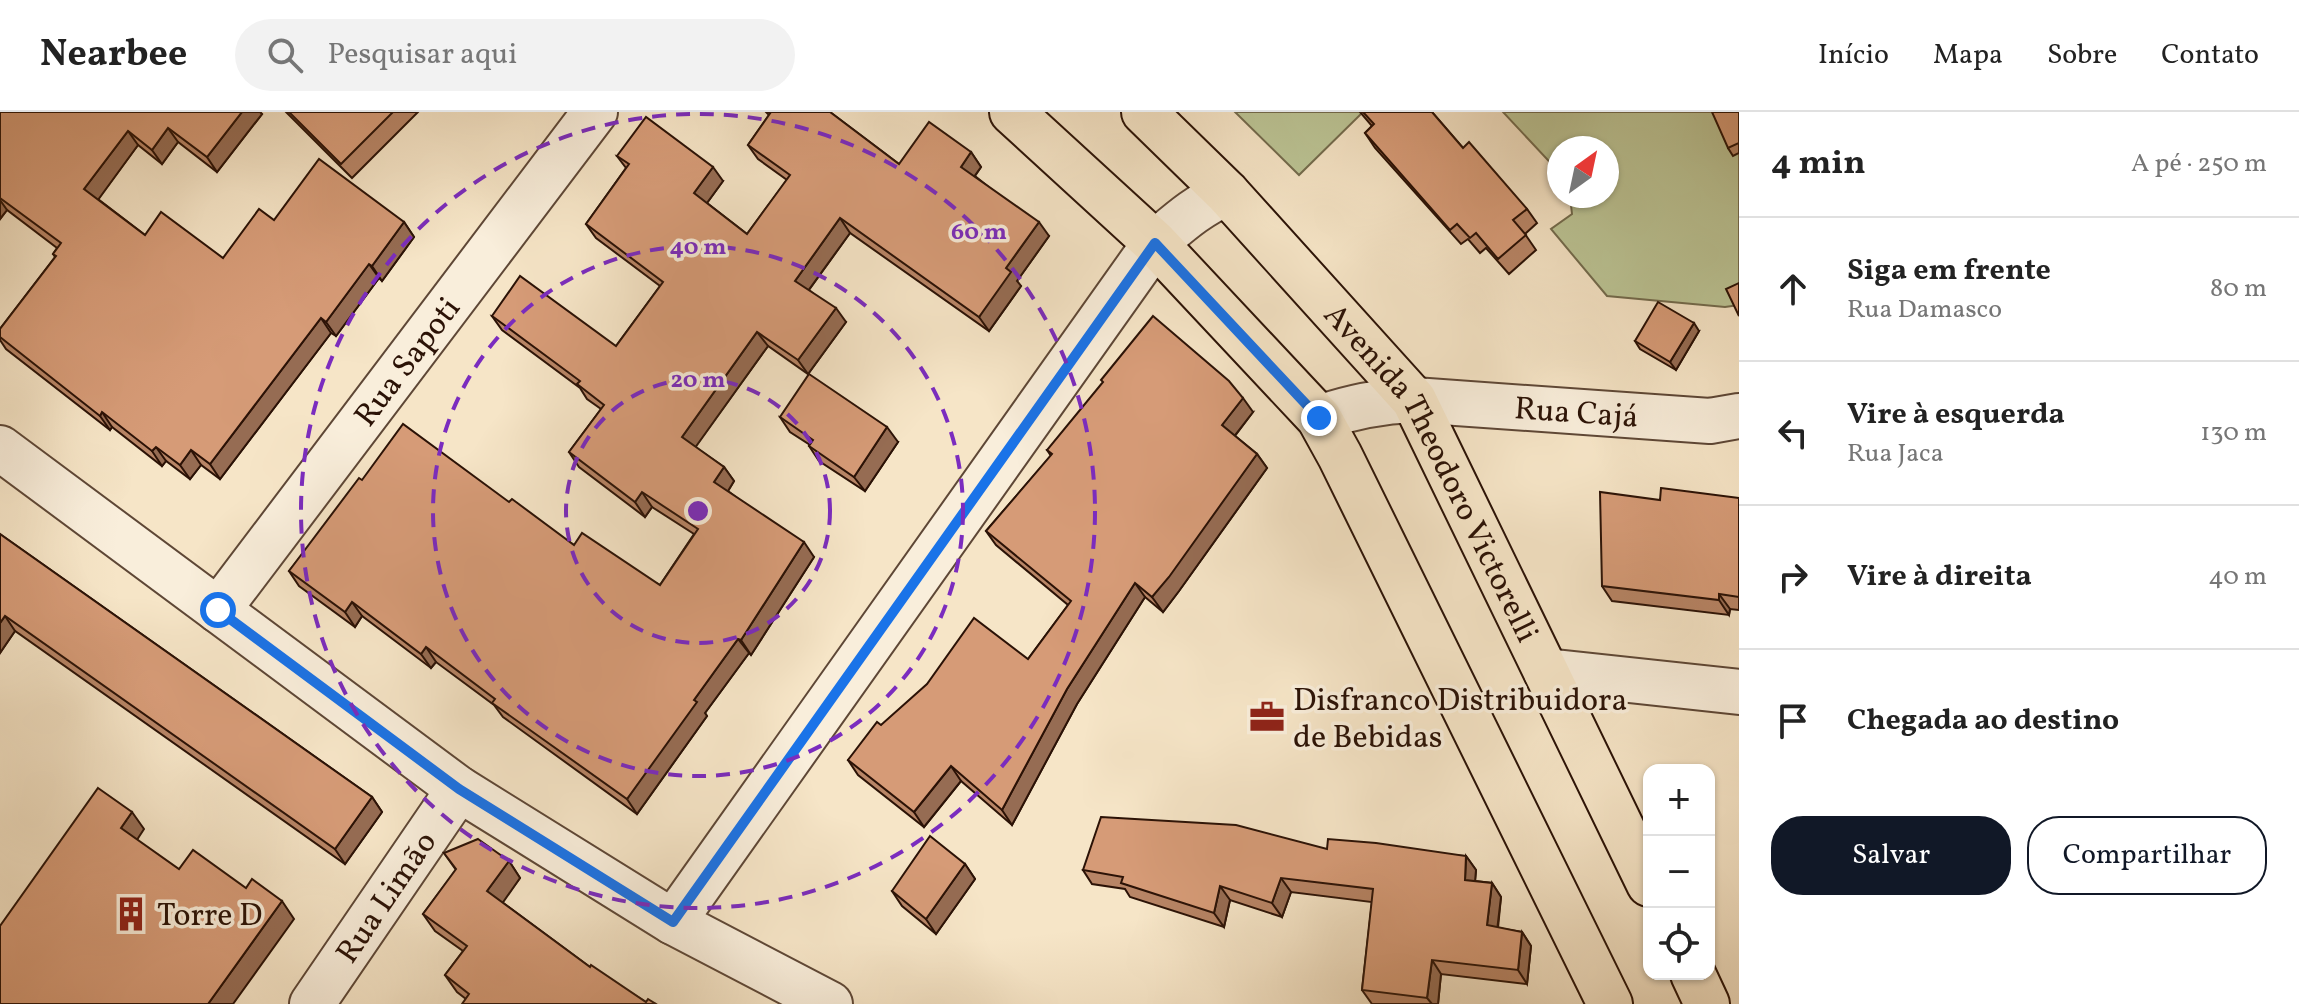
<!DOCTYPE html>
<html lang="pt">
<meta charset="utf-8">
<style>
body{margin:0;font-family:Vollkorn,serif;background:#f2f2f2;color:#222}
.controls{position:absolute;right:24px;bottom:24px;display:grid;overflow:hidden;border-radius:16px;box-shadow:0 2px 6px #0004}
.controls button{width:72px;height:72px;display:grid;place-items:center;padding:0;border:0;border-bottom:2px solid #e0e0e0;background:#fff;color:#222;font:40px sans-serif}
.compass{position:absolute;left:1547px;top:24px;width:72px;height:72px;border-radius:50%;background:#fff;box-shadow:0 2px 6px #0004;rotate:33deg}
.stop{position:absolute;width:24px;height:24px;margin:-18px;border:6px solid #1a73e8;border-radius:50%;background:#fff}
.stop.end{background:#1a73e8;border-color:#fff;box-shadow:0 2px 8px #0008}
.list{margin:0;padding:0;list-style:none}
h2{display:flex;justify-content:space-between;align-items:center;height:104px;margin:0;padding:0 32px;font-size:34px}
h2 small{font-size:26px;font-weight:400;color:#767676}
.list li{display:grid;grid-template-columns:52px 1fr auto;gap:24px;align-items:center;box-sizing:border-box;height:144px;padding:0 32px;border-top:2px solid #e0e0e0}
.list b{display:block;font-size:30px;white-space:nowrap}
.list p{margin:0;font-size:26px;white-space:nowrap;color:#767676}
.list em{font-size:26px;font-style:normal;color:#767676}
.actions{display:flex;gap:16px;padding:24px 32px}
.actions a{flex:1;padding:18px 0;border:2px solid #111827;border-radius:32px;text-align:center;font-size:28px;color:#111827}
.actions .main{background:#111827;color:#fff}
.icon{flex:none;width:44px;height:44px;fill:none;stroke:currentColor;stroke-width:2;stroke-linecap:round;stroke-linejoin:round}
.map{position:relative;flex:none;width:1739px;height:892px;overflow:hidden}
header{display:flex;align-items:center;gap:48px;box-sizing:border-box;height:112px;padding:0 40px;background:#fff;border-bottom:2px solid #e0e0e0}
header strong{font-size:38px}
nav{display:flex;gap:44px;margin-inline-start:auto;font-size:28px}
.search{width:560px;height:72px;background:#f2f2f2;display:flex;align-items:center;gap:20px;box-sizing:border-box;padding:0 28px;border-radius:44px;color:#767676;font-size:30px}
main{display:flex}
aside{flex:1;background:#fff}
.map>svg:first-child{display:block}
.green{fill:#bcc596;stroke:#746c4e;stroke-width:2}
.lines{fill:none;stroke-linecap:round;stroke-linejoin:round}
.minor-casing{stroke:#5e4736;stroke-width:48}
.major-casing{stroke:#2b1206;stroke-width:48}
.minor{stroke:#f9eedb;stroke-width:44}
.major{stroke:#f6e5c7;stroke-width:44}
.wall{fill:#b88566;stroke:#2b1206;stroke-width:2}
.shaded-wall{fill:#966c53;stroke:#2b1206;stroke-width:2}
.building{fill:#d69b77;stroke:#2b1206;stroke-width:2}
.route{stroke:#1a73e8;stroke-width:10}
.ring{fill:none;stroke:#7b2cbf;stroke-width:4;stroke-dasharray:14 10}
.labels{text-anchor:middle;stroke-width:7;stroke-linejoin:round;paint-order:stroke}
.street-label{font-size:32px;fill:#2b1206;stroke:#f9eedb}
.poi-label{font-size:32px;fill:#2b1206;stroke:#f9eedb;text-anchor:start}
.centre{fill:#7b2cbf;stroke:#f9eedb;stroke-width:4}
.ring-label{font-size:24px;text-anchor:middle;font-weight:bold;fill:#7b2cbf;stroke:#f9eedb;stroke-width:7;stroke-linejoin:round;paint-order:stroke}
</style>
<header>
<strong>Nearbee</strong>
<div class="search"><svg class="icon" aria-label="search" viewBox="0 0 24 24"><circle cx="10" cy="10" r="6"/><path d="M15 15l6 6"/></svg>Pesquisar aqui</div>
<nav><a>Início</a><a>Mapa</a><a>Sobre</a><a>Contato</a></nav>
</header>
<main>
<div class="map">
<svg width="1739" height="892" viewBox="0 0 1739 892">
<rect width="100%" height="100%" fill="#f6e5c7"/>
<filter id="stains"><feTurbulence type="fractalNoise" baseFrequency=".0025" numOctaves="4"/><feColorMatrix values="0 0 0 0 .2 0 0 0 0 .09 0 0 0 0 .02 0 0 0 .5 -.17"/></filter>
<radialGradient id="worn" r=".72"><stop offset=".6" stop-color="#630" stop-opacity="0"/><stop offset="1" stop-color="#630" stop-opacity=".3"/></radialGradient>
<!-- green -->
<g class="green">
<path d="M 1235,0 L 1363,0 L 1299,63 Z"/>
<path d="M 1503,0 L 1739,0 L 1739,193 L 1725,195 L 1607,184 L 1551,117 L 1572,102 L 1570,84 L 1607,84 L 1607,36 L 1559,36 L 1559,60 Z"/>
</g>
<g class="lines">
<!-- minor casing -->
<g class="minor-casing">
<g id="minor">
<path id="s1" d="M 1319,306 C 1351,295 1381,289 1414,288 L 1710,309 L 1739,304"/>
<path d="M 0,336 L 459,677 L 673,810 L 830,892"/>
<path id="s2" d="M 218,498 L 595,0"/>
<path d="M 1546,559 L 1739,580"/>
<path d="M 673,810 L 1155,131 C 1180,110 1197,94 1227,81"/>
<path id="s3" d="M 312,892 L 459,677"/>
</g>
</g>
<!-- major casing -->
<g class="major-casing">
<g id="major">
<path d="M 1012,0 L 1155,131 L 1319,306 L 1340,344 L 1610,892"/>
<path id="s4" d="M 1144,0 L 1227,81 L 1414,288 L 1649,772"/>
<path d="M 1693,862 L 1707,892"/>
</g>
</g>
<!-- minor -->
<use href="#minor" class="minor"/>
<!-- major -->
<use href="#major" class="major"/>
</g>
<!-- wall -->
<g class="wall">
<path d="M 0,0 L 260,0 L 262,2 L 217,60 L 178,30 L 162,52 L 138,33 L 98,87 L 145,123 L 223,146 L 274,108 L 404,110 L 414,125 L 382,169 L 379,166 L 336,224 L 331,221 L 220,367 L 201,353 L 190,367 L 166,349 L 162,354 L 112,315 L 110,318 L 6,237 L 0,228 L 0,217 L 55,145 L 53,142 L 57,136 L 7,98 L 0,107 Z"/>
<path d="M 286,0 L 418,0 L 352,66 Z"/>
<path d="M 766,0 L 830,0 L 899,52 L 971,40 L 981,55 L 975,64 L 1049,124 L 1017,169 L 1021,174 L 989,219 L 850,121 L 809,178 L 846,210 L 808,262 L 768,234 L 695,335 L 724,355 L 734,369 L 728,379 L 814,445 L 751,543 L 749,541 L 705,601 L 707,604 L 637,702 L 503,605 L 494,593 L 436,550 L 431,556 L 362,504 L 355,515 L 299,474 L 289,459 L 362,368 L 509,390 L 574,433 L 660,473 L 694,422 L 652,395 L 645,405 L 579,355 L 569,340 L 601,297 L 587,287 L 580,276 L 502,218 L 492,204 L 616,234 L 660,174 L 596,126 L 586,112 L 626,56 L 617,44 L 723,69 L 707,91 L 747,122 L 787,68 L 758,47 L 748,33 L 769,3 Z"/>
<path d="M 1360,0 L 1432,0 L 1463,36 L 1527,97 L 1537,111 L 1525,122 L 1536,138 L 1509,162 L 1486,136 L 1480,141 L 1468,127 L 1461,132 L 1375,36 L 1365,21 L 1372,14 Z"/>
<path d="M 1739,0 L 1739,41 L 1733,44 L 1728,36 Z"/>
<path d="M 1699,219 L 1676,258 L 1640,237 L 1635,229 Z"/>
<path d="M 1253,300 L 1235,324 L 1257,342 L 1267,356 L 1179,479 L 1163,500 L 1145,485 L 1077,592 L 1012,713 L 961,669 L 924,715 L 858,663 L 848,648 L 881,613 L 1028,547 L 1068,493 L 996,433 L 986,419 L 1051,344 L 1047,338 Z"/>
<path d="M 780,305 L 898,330 L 865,379 L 819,349 L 809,334 L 810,333 L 790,320 Z"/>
<path d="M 1739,386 L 1739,498 L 1730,497 L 1729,503 L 1612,489 L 1602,474 L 1660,388 Z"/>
<path d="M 0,422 L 372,685 L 382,700 L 345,752 L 15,519 L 0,541 Z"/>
<path d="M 1327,737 L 1466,744 L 1476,758 L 1475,769 L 1492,771 L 1501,785 L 1498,816 L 1522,820 L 1531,834 L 1527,872 L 1441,862 L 1438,892 L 1372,892 L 1362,878 L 1372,790 L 1291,780 L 1282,805 L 1230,788 L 1224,815 L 1130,785 L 1125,777 L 1092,772 L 1083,758 Z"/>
<path d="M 444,741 L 509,749 L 520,766 L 502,790 L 590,855 L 646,890 L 656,892 L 466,887 L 457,880 L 445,863 L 463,839 L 435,819 L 423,802 L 456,758 Z"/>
<path d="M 965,752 L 975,767 L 936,822 L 902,794 L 892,779 Z"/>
</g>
<!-- shaded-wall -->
<g class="shaded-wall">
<path d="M 242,0 L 260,0 L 262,2 L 217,60 L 207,45 Z"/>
<path d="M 168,16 L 178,30 L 162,52 L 152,38 Z"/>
<path d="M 128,19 L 138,33 L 95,92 L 84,77 Z"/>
<path d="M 971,40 L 981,55 L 971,69 L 961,55 Z"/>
<path d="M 713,55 L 723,69 L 704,95 L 694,81 Z"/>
<path d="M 0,88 L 7,98 L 0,107 Z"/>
<path d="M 840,106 L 850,121 L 805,183 L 795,169 Z"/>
<path d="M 404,110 L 414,125 L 382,169 L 372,154 Z"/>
<path d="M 1039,110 L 1049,124 L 1017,169 L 1021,174 L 989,219 L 979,205 L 1006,156 Z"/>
<path d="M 369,152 L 379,166 L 336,224 L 326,210 Z"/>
<path d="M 836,196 L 846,210 L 808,262 L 798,248 Z"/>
<path d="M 321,206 L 331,221 L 220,367 L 210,352 Z"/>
<path d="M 1694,211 L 1699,219 L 1676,258 L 1670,250 Z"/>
<path d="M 757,220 L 768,234 L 692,340 L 682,325 Z"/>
<path d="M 1243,286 L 1253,300 L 1232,327 L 1222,313 Z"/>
<path d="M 102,300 L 112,315 L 110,318 L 100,304 Z"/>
<path d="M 887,315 L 898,330 L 865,379 L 854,365 Z"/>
<path d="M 156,335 L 166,349 L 162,354 L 152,339 Z"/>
<path d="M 191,338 L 201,353 L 190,367 L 180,353 Z"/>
<path d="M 1257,342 L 1267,356 L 1179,479 L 1163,500 L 1152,485 Z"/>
<path d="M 724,355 L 734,369 L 725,384 L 714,370 Z"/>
<path d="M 642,380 L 652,395 L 645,405 L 635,390 Z"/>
<path d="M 804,430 L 814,445 L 751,543 L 741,528 Z"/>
<path d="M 1135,471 L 1145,485 L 1077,592 L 1012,713 L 1002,698 L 1067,577 Z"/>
<path d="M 1719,482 L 1730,497 L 1729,503 L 1719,488 Z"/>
<path d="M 352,490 L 362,504 L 355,515 L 345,500 Z"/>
<path d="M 5,504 L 15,519 L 0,541 L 0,511 Z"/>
<path d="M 738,527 L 749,541 L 705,601 L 707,604 L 637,702 L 627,687 L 694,588 Z"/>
<path d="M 426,535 L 436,550 L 431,556 L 421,542 Z"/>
<path d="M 951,654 L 961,669 L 924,715 L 914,700 Z"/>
<path d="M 372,685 L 382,700 L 345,752 L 335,737 Z"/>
<path d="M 132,700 L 144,717 L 133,734 L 121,716 Z"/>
<path d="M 1466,744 L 1476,758 L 1474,782 L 1465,768 Z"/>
<path d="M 509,749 L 520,766 L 499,796 L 487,779 Z"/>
<path d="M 965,752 L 975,767 L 936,822 L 926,807 Z"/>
<path d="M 1281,766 L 1291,780 L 1282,805 L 1272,791 Z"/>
<path d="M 1492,771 L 1501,785 L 1496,827 L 1487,813 Z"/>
<path d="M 1220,774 L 1230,788 L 1224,815 L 1214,801 Z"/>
<path d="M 282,789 L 294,807 L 233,892 L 208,892 Z"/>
<path d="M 1522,820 L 1531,834 L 1527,872 L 1518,858 Z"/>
<path d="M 1432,848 L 1441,862 L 1438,892 L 1432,892 L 1427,886 Z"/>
</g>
<!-- building -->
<g class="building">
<path d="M 0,0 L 242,0 L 207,45 L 168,16 L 152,38 L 128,19 L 84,77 L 145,123 L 161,100 L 223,146 L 259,97 L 274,108 L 319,47 L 404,110 L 372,154 L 369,152 L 326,210 L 321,206 L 210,352 L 191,338 L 180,353 L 156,335 L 152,339 L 102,300 L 100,304 L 0,225 L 0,217 L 56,144 L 53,142 L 61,131 L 0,86 Z"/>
<path d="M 289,0 L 393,0 L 341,52 Z"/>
<path d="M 771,0 L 830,0 L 899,52 L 929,10 L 971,40 L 961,55 L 1039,110 L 1006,156 L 1011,160 L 979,205 L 840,106 L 795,169 L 836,196 L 798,248 L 757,220 L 682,325 L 724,355 L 714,370 L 804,430 L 741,528 L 738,527 L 694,588 L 697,590 L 627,687 L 492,591 L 495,587 L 426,535 L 421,542 L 352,490 L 345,500 L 289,459 L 359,366 L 362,368 L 403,312 L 509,390 L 512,387 L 574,433 L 582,421 L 660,473 L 698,417 L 642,380 L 635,390 L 569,340 L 604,293 L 577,272 L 580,269 L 492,204 L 520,164 L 616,234 L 663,170 L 586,112 L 629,52 L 617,44 L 646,5 L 713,55 L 694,81 L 747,122 L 790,63 L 748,33 Z"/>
<path d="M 1363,0 L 1432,0 L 1463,36 L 1469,30 L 1527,97 L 1513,108 L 1526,123 L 1498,147 L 1476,121 L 1470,126 L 1457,112 L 1450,118 L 1365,21 L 1374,12 Z"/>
<path d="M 1712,0 L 1739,0 L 1739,31 L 1728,36 Z"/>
<path d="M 1739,171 L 1739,204 L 1726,177 Z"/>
<path d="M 1658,190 L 1694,211 L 1670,250 L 1635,229 Z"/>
<path d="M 1153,204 L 1229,269 L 1243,286 L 1222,313 L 1257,342 L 1169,465 L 1152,485 L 1135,471 L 1067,577 L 1002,698 L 951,654 L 914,700 L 848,648 L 877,610 L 881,613 L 927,572 L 974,506 L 1028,547 L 1071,489 L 986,419 L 1052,342 L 1047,338 L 1103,270 L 1101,268 Z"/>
<path d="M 809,262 L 887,315 L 854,365 L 809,334 L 813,328 L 780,305 Z"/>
<path d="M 1661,376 L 1739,386 L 1739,485 L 1719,482 L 1719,488 L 1602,474 L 1600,380 L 1660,388 Z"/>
<path d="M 0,422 L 372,685 L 335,737 L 5,504 L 0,511 Z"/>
<path d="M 98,676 L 132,700 L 121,716 L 179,757 L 193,738 L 246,776 L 252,767 L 282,789 L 208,892 L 0,892 L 0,814 Z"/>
<path d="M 1101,705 L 1236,713 L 1327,737 L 1328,727 L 1376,731 L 1466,744 L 1465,768 L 1492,771 L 1487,813 L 1522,820 L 1518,858 L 1432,848 L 1427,886 L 1362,878 L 1373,777 L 1281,766 L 1272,791 L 1220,774 L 1214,801 L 1121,771 L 1123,765 L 1083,758 Z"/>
<path d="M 930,724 L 965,752 L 926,807 L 892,779 Z"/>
<path d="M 478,727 L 509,749 L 487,779 L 590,855 L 591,853 L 646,890 L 648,887 L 656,892 L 462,892 L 469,882 L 445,863 L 467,834 L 423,802 L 456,757 L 444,741 Z"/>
</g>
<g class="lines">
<!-- route -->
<path class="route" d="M 218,498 L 459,677 L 673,810 L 1155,131 L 1319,306"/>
</g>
<!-- distance rings -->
<g class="ring">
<circle cx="698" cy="399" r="132"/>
<circle cx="698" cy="399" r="265"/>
<circle cx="698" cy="399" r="397"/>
</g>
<!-- icons -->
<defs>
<g id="office-bare" transform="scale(2.76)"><path d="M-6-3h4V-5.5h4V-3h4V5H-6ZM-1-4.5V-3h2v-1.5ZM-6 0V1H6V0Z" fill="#8f2418" stroke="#f9eedb" stroke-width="2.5" paint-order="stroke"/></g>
<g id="building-bare" transform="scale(2.76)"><path d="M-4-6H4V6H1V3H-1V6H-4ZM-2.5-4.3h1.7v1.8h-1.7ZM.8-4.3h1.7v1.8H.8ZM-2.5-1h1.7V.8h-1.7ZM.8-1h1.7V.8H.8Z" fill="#8f2418" stroke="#f9eedb" stroke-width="2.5" paint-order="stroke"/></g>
</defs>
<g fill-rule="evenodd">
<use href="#office-bare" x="1267" y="605"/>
<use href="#building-bare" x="131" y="802"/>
</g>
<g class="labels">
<!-- street labels -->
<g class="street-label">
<text dy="11" stroke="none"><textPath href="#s2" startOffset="312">Rua Sapoti</textPath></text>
<text dy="11" stroke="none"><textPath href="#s1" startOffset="260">Rua Cajá</textPath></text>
<text dy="11" stroke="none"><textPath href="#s4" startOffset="466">Avenida Theodoro Victorelli</textPath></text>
<text dy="11" stroke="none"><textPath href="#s3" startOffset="130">Rua Limão</textPath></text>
</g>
<!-- poi labels -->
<g class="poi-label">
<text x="1293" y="598">Disfranco Distribuidora<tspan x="1293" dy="37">de Bebidas</tspan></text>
<text x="157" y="813">Torre D</text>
</g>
</g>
<circle cx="698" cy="399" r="12" class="centre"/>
<g class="ring-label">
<text x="979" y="127">60 m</text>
<text x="698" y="142">40 m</text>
<text x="698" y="275">20 m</text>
</g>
<rect width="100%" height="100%" filter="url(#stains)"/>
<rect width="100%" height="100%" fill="url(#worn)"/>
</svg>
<div class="controls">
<button>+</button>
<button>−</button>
<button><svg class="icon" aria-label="locate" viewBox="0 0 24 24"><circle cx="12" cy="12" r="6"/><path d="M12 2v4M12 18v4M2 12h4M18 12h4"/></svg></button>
</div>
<svg class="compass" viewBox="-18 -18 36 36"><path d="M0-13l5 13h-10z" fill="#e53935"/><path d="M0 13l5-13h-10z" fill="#767676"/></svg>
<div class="stop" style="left:218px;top:498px"></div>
<div class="stop end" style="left:1319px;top:306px"></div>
</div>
<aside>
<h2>4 min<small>A pé · 250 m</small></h2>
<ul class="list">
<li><svg class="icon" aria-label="ahead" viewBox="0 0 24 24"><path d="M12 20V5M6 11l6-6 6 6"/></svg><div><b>Siga em frente</b><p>Rua Damasco</p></div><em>80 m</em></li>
<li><svg class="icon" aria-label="left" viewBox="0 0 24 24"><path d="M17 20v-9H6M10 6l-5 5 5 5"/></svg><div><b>Vire à esquerda</b><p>Rua Jaca</p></div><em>130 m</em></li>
<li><svg class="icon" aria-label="right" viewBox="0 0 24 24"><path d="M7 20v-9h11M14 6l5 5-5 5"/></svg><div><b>Vire à direita</b></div><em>40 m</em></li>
<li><svg class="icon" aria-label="arrive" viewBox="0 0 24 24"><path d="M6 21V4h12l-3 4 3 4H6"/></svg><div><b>Chegada ao destino</b></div></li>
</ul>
<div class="actions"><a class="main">Salvar</a><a>Compartilhar</a></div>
</aside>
</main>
